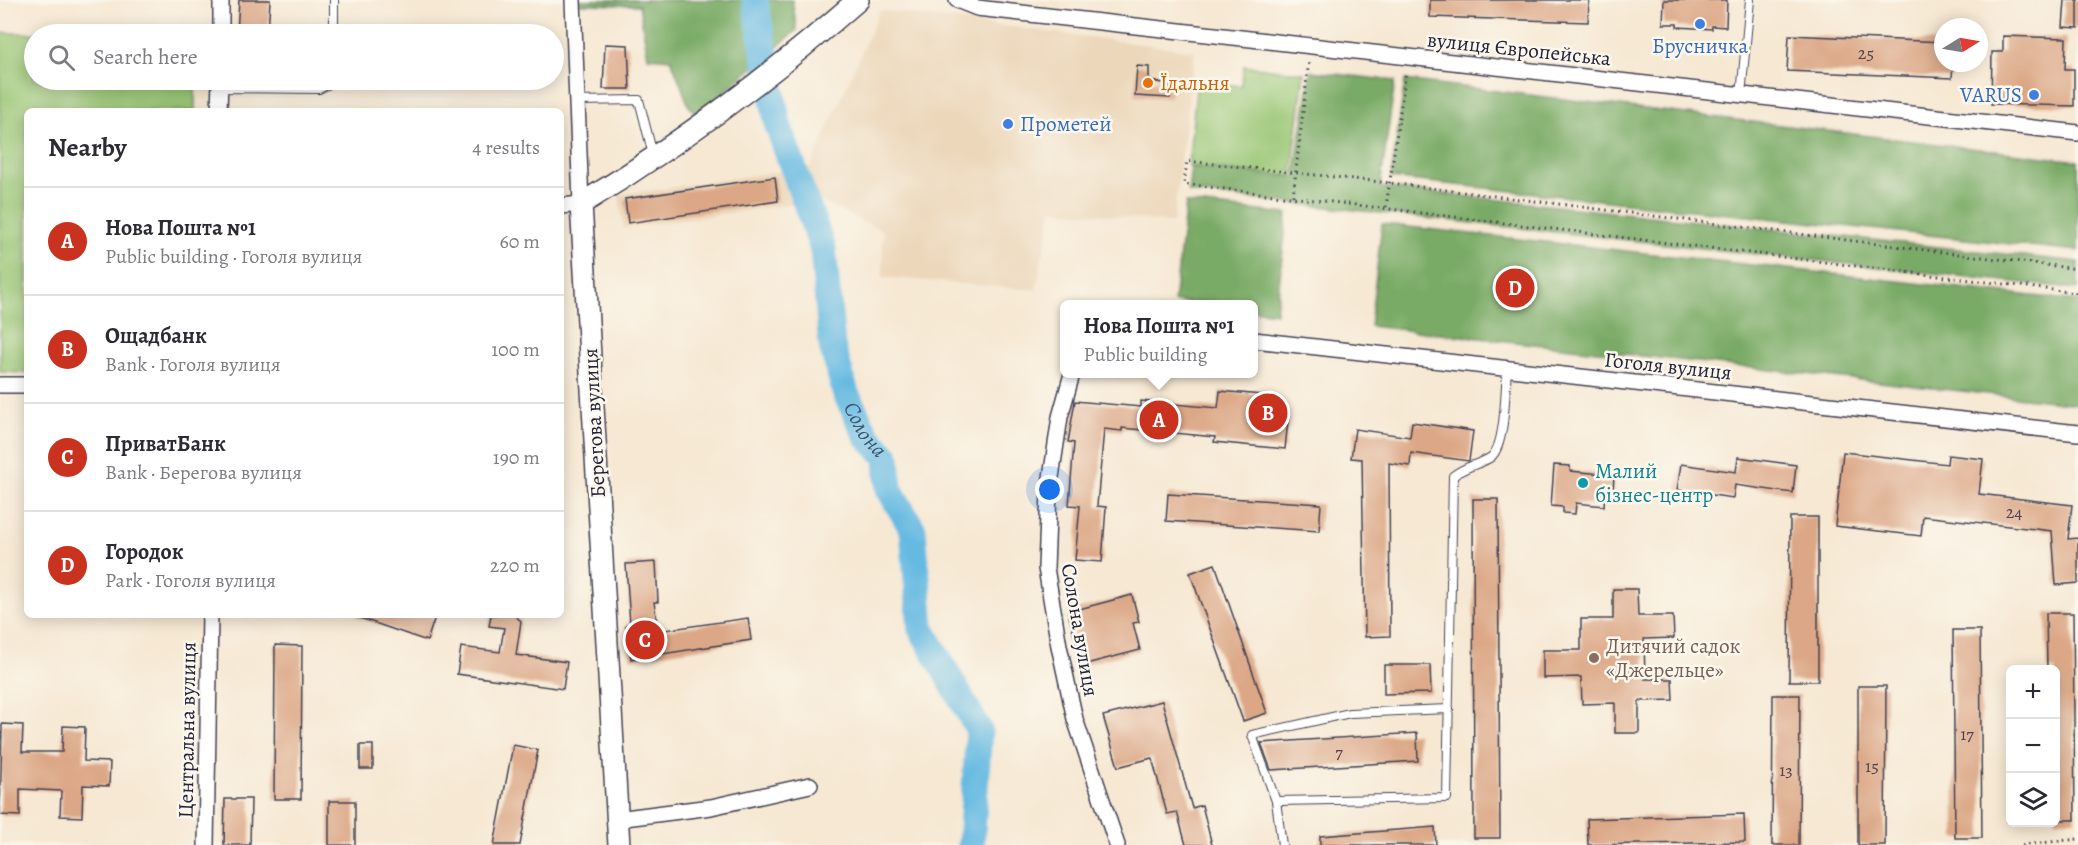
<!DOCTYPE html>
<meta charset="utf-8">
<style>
body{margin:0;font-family:Alegreya,serif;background:#f7f7f7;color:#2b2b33}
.controls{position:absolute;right:18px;bottom:18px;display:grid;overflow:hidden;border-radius:9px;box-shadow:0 3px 15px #0003}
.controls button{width:54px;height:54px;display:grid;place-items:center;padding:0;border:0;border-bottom:2px solid #e1e1e2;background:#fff;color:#2b2b33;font:30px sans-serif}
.compass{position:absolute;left:1934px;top:18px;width:54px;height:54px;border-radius:50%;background:#fff;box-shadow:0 3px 15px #0003;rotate:79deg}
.you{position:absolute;left:1050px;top:490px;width:21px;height:21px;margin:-15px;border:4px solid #fff;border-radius:50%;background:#1a73e8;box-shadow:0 0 0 9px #1a73e833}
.badge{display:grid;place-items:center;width:39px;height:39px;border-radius:50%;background:#c8321e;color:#fff;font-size:20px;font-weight:700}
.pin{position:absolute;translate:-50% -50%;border:3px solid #fff;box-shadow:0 2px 6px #0006}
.popup{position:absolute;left:1060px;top:300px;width:198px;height:78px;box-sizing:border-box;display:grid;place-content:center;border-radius:9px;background:#fff;filter:drop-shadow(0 2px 4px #0005);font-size:20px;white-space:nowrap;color:#7c7c81}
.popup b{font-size:22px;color:#2b2b33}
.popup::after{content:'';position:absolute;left:50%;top:100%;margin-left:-12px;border:12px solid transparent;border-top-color:#fff}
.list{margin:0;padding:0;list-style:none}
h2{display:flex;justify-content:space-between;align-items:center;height:78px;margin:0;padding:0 24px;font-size:26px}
h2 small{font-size:20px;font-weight:400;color:#7c7c81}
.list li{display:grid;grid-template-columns:39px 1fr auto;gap:18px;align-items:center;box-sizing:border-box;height:108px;padding:0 24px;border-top:2px solid #e1e1e2}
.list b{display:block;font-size:22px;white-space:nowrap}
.list p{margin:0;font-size:20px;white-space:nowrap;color:#7c7c81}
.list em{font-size:20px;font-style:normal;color:#7c7c81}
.icon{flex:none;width:33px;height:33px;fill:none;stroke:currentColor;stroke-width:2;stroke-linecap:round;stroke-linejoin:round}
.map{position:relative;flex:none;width:2078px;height:845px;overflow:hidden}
.search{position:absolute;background:#fff;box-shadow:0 3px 15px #0003;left:24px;top:24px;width:540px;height:66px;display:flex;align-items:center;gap:15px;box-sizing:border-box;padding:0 21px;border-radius:33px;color:#7c7c81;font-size:22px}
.panel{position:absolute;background:#fff;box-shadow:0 3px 15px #0003;left:24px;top:108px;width:540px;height:510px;border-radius:9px}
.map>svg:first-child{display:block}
.built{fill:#ecd7ba}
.green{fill:#99c674;stroke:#5e7458;stroke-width:1.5}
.forest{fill:#7aab66;stroke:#4e6650;stroke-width:1.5}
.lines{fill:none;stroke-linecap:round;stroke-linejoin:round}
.river{stroke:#66bae2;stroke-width:27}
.building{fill:#dca786}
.service-casing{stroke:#424052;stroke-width:10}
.minor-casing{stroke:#424052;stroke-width:18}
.secondary-casing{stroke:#424052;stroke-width:24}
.path{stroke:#424052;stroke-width:3;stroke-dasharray:1.5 4.5;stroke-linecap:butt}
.service{stroke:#fff;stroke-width:8}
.minor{stroke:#fff;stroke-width:15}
.secondary{stroke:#fff;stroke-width:21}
.shop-dot{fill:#3f7fe0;stroke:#fbf7ec;stroke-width:2}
.food-dot{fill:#e8710a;stroke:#fbf7ec;stroke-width:2}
.culture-dot{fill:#0f9aa8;stroke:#fbf7ec;stroke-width:2}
.education-dot{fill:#8d6e63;stroke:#fbf7ec;stroke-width:2}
.labels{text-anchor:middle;stroke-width:5;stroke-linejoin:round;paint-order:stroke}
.number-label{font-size:18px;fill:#50434e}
.shop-label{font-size:21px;fill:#366cbe;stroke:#fbf7ec}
.street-label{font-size:21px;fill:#22223b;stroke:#fbf7ec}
.food-label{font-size:21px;fill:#c56008;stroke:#fbf7ec;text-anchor:start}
.culture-label{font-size:21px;fill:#0d838f;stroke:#fbf7ec;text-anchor:start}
.education-label{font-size:21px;fill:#785e54;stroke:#fbf7ec;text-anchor:start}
.water-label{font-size:22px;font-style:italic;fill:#3a5775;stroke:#fbf7ec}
</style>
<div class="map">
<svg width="2078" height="845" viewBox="0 0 2078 845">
<rect width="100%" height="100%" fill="#fbf7ec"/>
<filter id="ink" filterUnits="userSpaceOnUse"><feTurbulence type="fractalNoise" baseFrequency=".0167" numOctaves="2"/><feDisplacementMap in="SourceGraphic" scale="12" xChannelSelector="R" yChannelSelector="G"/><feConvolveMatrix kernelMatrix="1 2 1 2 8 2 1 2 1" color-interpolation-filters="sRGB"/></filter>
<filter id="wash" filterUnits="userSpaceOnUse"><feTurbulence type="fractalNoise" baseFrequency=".008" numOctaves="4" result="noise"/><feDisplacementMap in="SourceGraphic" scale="24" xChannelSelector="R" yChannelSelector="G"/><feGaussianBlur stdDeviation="1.35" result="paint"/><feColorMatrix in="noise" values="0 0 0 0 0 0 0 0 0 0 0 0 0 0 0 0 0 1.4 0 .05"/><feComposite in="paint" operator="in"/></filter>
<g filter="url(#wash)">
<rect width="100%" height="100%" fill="#f6e8d3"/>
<!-- built -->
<path class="built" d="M 880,10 L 1195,51 L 1173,223 L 1052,209 L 1036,290 L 883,277 L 883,231 L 818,200 L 624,228 L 619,195 L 811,167 Z"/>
<!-- green -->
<g class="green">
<path d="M 0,33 L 71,34 L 34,34 L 34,80 L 195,80 L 195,111 L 27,111 L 27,373 L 0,372 Z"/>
<path d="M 1244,66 L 1304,73 L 1291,178 L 1188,166 L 1197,81 L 1241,86 Z"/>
</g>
<!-- forest -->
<g class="forest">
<path d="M 579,0 L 792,0 L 797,30 L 697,115 L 689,106 L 671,59 L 648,57 L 639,5 L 579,4 Z"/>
<path d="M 1311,71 L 1395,81 L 1380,187 L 2078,262 L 2078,289 L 1188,192 L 1191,167 L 1294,177 Z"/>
<path d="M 1405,80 L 2078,161 L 2078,251 L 1391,178 Z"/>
<path d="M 1186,203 L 1287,214 L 1276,313 L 1254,310 L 1254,304 L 1174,302 Z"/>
<path d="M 1382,224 L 2078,301 L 2078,404 L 1370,326 Z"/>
</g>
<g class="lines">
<!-- river -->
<path class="river" id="s1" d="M 755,0 L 778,126 L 823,249 L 832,346 L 846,394 L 867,436 L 887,457 L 889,489 L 913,530 L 921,628 L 979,730 L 971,845"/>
</g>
<g id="blocks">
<!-- building -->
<g class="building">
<path d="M 239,0 L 270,0 L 268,34 L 237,34 Z"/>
<path d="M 1430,0 L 1589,0 L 1588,22 L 1430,17 Z"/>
<path d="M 1664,0 L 1727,0 L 1726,27 L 1712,26 L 1712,29 L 1677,27 L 1677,24 L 1663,24 Z"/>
<path d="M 2065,0 L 2078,0 L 2078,28 L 2063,27 Z"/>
<path d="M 1789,35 L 1943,42 L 1943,63 L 1953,63 L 1952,78 L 1787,71 Z"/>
<path d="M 2003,36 L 2066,38 L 2065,69 L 2074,69 L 2074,106 L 1991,104 L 1992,52 L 2003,52 Z"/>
<path d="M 605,44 L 628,45 L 630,89 L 603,89 Z"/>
<path d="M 1137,66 L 1149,67 L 1149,81 L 1171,84 L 1170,98 L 1135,96 Z"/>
<path d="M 775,177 L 778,201 L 628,223 L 625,199 Z"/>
<path d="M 1220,391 L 1272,396 L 1271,410 L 1289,411 L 1285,449 L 1214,442 L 1215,437 L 1122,428 L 1122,431 L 1104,429 L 1097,506 L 1106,507 L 1102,562 L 1075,560 L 1080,506 L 1069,505 L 1074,443 L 1068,442 L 1075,401 L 1141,407 L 1141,401 L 1218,408 Z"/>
<path d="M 1412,422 L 1473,431 L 1469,461 L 1411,453 L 1410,466 L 1389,463 L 1390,636 L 1365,637 L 1362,459 L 1351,458 L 1355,429 L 1410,437 Z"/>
<path d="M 1843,452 L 1947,464 L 1948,455 L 1983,459 L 1979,494 L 2072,505 L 2068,539 L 2078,538 L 2078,583 L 2056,585 L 2052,531 L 1923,516 L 1921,536 L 1835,526 Z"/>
<path d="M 1738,457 L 1796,465 L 1793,493 L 1735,485 L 1733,498 L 1677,490 L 1681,464 L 1736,472 Z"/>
<path d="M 1554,465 L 1570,466 L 1570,471 L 1614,475 L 1613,492 L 1605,492 L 1604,506 L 1576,503 L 1575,514 L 1563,513 L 1563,507 L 1551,506 Z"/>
<path d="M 1168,494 L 1321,504 L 1319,531 L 1166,521 Z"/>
<path d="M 1473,499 L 1498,499 L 1500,838 L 1474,838 Z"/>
<path d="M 1790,517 L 1818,517 L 1818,681 L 1789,681 Z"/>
<path d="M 656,562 L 658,602 L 654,602 L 658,631 L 748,618 L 751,640 L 631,659 L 626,625 L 630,624 L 626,564 Z"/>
<path d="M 1215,564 L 1267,713 L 1243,721 L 1190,573 Z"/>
<path d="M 1613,589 L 1637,589 L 1638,616 L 1673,616 L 1674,638 L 1644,639 L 1645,679 L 1672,679 L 1673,700 L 1639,701 L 1639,733 L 1615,733 L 1615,703 L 1582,704 L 1581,677 L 1543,678 L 1543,650 L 1581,650 L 1581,619 L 1613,619 Z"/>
<path d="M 1132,595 L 1139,622 L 1133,623 L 1140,650 L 1082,665 L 1068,612 Z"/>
<path d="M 2046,613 L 2073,613 L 2075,820 L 2055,820 L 2055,669 L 2047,669 Z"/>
<path d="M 357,615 L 428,615 L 435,617 L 427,641 L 357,617 Z"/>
<path d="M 491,615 L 514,615 L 521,621 L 516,655 L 567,662 L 563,689 L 457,674 L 461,647 L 500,652 L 504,628 L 489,626 Z"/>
<path d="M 1953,630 L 1980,630 L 1982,838 L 1955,838 Z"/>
<path d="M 275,645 L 302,646 L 301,799 L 274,799 Z"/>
<path d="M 1384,665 L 1430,665 L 1431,693 L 1384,694 Z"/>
<path d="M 1858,686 L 1886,686 L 1885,845 L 1858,845 Z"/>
<path d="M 1773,695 L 1800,695 L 1799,845 L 1772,845 Z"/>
<path d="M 1162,701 L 1192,808 L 1202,805 L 1212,845 L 1186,845 L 1177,812 L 1167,814 L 1152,758 L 1118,767 L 1103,716 Z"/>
<path d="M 2,724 L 23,725 L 22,752 L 62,752 L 63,726 L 85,727 L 84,761 L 110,762 L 109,786 L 83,785 L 82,817 L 60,816 L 61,791 L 20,789 L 20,816 L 0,815 Z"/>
<path d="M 1417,733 L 1418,761 L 1271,770 L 1261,743 Z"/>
<rect x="360" y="745" width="13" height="24"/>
<path d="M 513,745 L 538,750 L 520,845 L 494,845 Z"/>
<path d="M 225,799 L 251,799 L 250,845 L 224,845 Z"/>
<rect x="329" y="801" width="26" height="44"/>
<path d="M 1744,814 L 1745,842 L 1588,845 L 1587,819 Z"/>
<path d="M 1435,827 L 1436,845 L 1320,845 L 1320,836 Z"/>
</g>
</g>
</g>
<g filter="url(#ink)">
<use href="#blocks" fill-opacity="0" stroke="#424052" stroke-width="1.5"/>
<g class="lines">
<!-- service casing -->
<g class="service-casing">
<g id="service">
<path d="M 334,34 L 334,0"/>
<path d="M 219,88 L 319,89 L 329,84 L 330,80"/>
<path d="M 1741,95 L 1750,0"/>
<path d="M 576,101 L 639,100 L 653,155"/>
<path d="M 1276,801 L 1252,735 L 1350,713 L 1449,709"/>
<path d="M 1282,845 L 1276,801 L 1447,798 L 1453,476 C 1467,465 1479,465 1491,457 C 1506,445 1505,388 1507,369"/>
</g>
</g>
<!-- minor casing -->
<g class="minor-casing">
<g id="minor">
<path d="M 957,0 L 977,8 L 2078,133"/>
<path d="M 221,34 L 221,0"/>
<path d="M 219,111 L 220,80"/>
<path d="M 561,206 L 581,204 L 573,0"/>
<path d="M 1254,340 L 2078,433"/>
<path d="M 1072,374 L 1060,417 L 1049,491 L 1046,568 L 1059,646 L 1075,719 L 1117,845"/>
<path d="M 0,385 L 27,385"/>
<path d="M 617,819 L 711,807 L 810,785"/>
<path d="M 206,845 L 210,615"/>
</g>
</g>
<!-- secondary casing -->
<g class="secondary-casing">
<path id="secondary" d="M 619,845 L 581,204 C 680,144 771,76 858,0"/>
</g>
<!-- path -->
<g class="path">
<path d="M 1293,196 L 1309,60"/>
<path d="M 1386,207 L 1406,71"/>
<path d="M 2078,269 L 1390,183 L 1187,161 L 1184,184 L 2078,293"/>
<path d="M 2022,845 L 2078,839"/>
</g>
<!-- service -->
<use href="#service" class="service"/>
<!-- minor -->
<use href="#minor" class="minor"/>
<!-- secondary -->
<use href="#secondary" class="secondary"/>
</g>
</g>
<!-- markers -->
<g class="shop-dot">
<circle cx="1700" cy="24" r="6"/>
<circle cx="2034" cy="95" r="6"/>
<circle cx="1008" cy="124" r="6"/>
</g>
<circle class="food-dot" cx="1148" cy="83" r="6"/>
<circle class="culture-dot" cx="1583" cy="483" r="6"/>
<circle class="education-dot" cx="1594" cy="658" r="6"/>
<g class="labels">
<!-- number labels -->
<g class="number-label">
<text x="1866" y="59">25</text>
<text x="2014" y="518">24</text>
<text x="1967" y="740">17</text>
<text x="1339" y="758">7</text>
<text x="1872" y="772">15</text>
<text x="1786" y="776">13</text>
</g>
<!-- shop labels -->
<g class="shop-label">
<text x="1700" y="53">Брусничка</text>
<text x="2022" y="102" text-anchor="end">VARUS</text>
<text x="1020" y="131" text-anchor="start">Прометей</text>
</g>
<!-- street labels -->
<g class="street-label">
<text transform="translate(1519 49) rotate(6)" y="7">вулиця Європейська</text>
<text transform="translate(1668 366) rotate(6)" y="7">Гоголя вулиця</text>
<text transform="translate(594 423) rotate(-93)" y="7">Берегова вулиця</text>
<text transform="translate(1080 630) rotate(80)" y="7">Солона вулиця</text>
<text transform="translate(187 730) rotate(-89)" y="7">Центральна вулиця</text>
</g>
<!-- food labels -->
<g class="food-label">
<text x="1160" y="90">Їдальня</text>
</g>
<!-- culture labels -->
<g class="culture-label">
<text x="1595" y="478">Малий<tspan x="1595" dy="24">бізнес-центр</tspan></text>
</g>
<!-- education labels -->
<g class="education-label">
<text x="1606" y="653">Дитячий садок<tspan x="1606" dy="24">«Джерельце»</tspan></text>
</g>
<!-- water labels -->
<g class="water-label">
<text dy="8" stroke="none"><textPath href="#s1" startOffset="447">Солона</textPath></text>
</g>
</g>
</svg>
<div class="controls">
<button>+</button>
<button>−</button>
<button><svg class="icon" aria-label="layers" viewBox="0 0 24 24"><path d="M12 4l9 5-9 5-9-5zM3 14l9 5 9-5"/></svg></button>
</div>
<svg class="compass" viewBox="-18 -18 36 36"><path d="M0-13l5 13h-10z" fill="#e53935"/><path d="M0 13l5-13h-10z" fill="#7c7c81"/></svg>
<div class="you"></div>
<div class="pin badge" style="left:1159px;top:420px">A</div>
<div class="popup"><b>Нова Пошта №1</b>Public building</div>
<div class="pin badge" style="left:1268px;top:413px">B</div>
<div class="pin badge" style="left:645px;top:640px">C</div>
<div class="pin badge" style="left:1515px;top:288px">D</div>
<div class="search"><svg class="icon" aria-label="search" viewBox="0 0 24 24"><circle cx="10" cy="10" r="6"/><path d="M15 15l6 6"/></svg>Search here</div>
<section class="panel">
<h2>Nearby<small>4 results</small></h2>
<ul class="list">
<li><span class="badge">A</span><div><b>Нова Пошта №1</b><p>Public building · Гоголя вулиця</p></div><em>60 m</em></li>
<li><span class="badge">B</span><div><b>Ощадбанк</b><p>Bank · Гоголя вулиця</p></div><em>100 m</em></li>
<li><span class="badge">C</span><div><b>ПриватБанк</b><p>Bank · Берегова вулиця</p></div><em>190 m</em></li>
<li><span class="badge">D</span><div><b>Городок</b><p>Park · Гоголя вулиця</p></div><em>220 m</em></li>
</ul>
</section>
</div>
